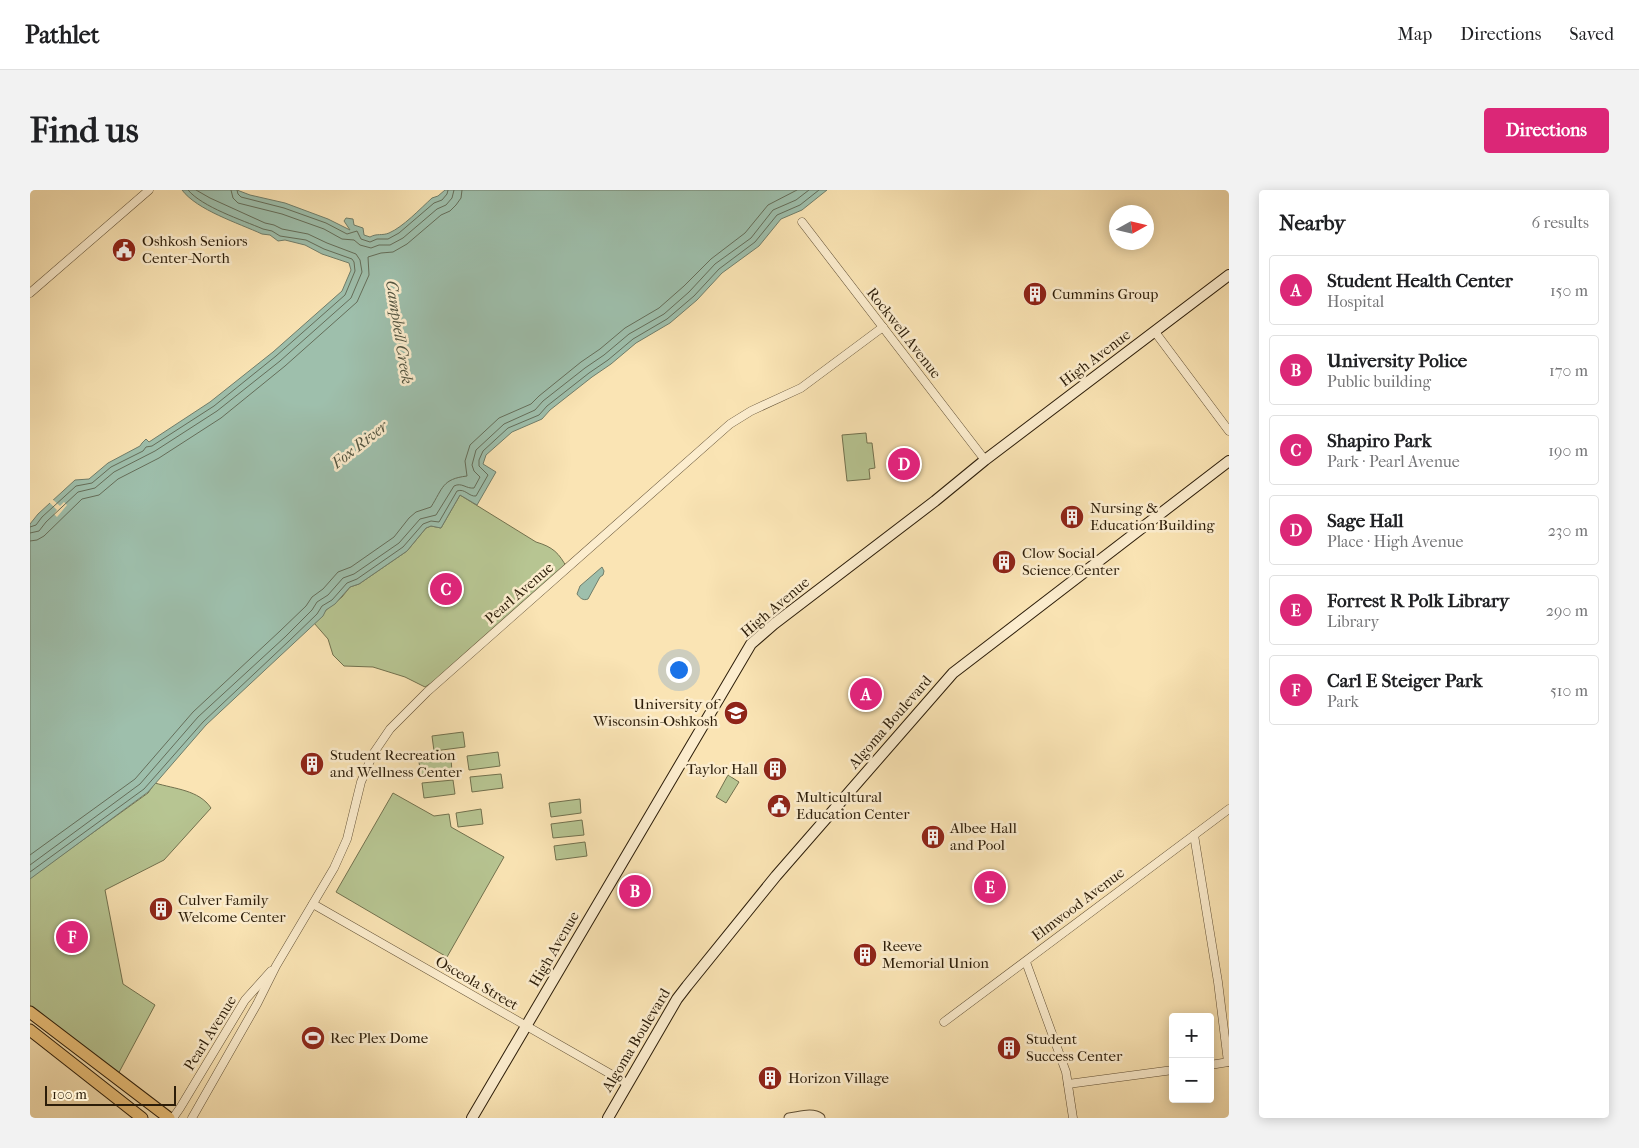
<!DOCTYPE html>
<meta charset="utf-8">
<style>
body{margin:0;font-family:"IM FELL French Canon",serif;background:#f2f2f2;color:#202124}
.controls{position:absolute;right:15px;bottom:15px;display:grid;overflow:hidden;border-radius:5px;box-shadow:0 2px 12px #0003}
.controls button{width:45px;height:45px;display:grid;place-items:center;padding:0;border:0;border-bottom:1px solid #e0e0e0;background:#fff;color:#202124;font:25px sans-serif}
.compass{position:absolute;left:1079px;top:15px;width:45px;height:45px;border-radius:50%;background:#fff;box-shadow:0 2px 12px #0003;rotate:82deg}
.scale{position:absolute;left:15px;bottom:12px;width:131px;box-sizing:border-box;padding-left:5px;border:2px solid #2c1d09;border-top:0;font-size:14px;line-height:18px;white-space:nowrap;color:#2c1d09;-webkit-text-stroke:4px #fcedce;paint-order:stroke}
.you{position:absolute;left:648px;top:479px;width:18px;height:18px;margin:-12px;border:4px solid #fff;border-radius:50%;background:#1a73e8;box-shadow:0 0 0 8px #1a73e833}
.badge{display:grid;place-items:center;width:32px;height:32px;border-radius:50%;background:#db2777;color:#fff;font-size:16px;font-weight:700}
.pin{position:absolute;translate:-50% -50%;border:2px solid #fff;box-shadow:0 1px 5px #0006}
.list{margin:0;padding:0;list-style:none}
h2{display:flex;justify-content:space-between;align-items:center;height:65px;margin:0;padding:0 20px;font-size:21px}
h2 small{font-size:16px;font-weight:400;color:#757577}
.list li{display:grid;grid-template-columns:32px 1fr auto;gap:15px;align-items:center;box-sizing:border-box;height:70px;margin:0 10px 10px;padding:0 10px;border:1px solid #e0e0e0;border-radius:5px}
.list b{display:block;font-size:19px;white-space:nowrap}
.list p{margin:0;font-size:16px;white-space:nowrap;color:#757577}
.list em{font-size:16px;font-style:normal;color:#757577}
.map{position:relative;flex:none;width:1199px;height:928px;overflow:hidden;border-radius:5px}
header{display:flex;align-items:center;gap:30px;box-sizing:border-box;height:70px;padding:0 25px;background:#fff;border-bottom:1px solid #e0e0e0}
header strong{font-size:24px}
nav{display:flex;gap:28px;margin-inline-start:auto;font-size:18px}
.intro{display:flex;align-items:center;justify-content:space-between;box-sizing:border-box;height:120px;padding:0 30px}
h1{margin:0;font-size:35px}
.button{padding:12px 22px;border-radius:5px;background:#db2777;color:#fff;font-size:18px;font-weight:700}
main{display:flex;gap:30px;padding:0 30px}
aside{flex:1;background:#fff;border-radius:5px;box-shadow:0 2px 12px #0003}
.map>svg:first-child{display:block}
.green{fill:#b7c592;stroke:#72714e}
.water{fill:#9ebfac;stroke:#707e6b}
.pier{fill:#fae4b4}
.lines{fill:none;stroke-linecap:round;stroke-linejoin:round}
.shore{stroke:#656e5a;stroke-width:1}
.minor-casing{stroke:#604f34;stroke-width:9}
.tertiary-casing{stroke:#604f34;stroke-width:11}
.secondary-casing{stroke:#2c1d09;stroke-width:12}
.primary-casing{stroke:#2c1d09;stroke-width:13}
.minor{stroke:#fcedce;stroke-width:8}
.tertiary{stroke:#fcedce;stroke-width:9}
.secondary{stroke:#fcedce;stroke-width:10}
.primary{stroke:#edc27a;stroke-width:11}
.labels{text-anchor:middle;stroke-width:5;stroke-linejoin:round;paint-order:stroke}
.poi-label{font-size:15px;fill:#2c1d09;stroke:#fcedce;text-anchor:start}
.street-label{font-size:15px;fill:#2c1d09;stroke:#fcedce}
.water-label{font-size:16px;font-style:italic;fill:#545642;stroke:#fcedce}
</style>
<header>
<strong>Pathlet</strong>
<nav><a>Map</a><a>Directions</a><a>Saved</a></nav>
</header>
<div class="intro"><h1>Find us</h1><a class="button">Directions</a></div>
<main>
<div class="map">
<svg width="1199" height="928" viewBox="0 0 1199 928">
<rect width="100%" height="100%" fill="#fae4b4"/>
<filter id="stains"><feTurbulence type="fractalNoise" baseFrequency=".004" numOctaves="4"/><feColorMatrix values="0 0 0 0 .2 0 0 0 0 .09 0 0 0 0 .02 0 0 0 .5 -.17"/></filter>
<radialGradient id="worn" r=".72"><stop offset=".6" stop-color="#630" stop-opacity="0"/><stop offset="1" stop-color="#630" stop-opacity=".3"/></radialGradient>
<!-- green -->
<g class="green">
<path d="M 836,243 L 837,253 L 842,253 L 845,278 L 839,279 L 840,289 L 817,291 L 812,245 Z"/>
<path d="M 430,305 L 506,352 C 523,357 529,363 537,378 L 420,481 L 395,497 L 375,487 L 343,477 L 314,476 L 303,465 L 298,449 L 284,433 L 292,426 L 296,420 L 312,407 L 320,397 L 329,394 L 377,361 L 396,338 L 401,336 L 411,338 Z"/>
<path d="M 433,542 L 435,557 L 404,561 L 402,546 Z"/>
<path d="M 468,562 L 470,576 L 439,580 L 437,566 Z"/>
<path d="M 421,568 L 422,582 L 391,586 L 389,572 Z"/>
<path d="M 471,584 L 473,598 L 442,602 L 440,587 Z"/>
<path d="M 698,585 L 709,592 L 696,613 L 686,607 Z"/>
<path d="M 423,590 L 425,604 L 394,608 L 392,593 Z"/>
<path d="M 125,593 C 145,599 169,600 181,618 L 134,670 L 75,700 L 93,794 L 125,815 L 86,888 L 0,822 L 0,688 L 118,603 Z"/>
<path d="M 363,603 L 404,626 L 419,624 L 421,637 L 474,667 L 417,767 L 306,702 Z"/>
<path d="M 550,609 L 551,623 L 521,627 L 519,613 Z"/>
<path d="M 451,619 L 453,634 L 428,637 L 426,623 Z"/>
<path d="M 552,630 L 554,645 L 523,648 L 521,634 Z"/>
<path d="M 555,652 L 557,666 L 526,670 L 524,656 Z"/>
</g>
<!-- water -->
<g class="water">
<path d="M 152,0 L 207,0 L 220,5 L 255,13 L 298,29 L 320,40 L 314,31 L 316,28 L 323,29 L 324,35 L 333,38 L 334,45 L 340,47 C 347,43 352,46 359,43 C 373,37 390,19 402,8 L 408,6 L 415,0 L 797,0 L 772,20 L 751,29 L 729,56 L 692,83 L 667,110 L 640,133 L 606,153 L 581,174 L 562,187 L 520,220 L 512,229 L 482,242 L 456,265 L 453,274 L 466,282 L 447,315 L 430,305 L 411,338 L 401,336 L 396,338 L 377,361 L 329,394 L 320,397 L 305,414 L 296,420 L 293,426 L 176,535 L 118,602 L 0,689 L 0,334 L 8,324 L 45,290 L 59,289 L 78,273 L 110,256 L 112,253 L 116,249 L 119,252 L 180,212 L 243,162 L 312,101 L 321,80 L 319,73 L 292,64 L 275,55 L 255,50 L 248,51 L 240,45 L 232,44 C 208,33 167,20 152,0 Z"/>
<path d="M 572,377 L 574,381 L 573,385 L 570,387 L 558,409 C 553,411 550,408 547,404 L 550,396 Z"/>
</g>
<!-- pier -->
<path class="pier" d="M 21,308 L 30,316 L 34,312 L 37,315 L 27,327 L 24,324 L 27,320 L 18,311 Z"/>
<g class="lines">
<!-- shore -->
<g class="shore">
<path d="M 201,0 L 203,8 L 208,13 L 252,24 L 294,39 L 312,49 L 324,50 L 330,55 L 341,58 L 349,55 L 360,55 L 373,48 L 407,19 L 416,15 L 422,8 L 424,0"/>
<path d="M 207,0 L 208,4 L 211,7 L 254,18 L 296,33 L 317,44 L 327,41 L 331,49 L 340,52 L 347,49 L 358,49 L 369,43 L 404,13 L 412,10 L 417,4 L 418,0"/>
<path d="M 0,337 L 6,335 L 12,327 L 46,296 L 62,293 L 81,277 L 113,261 L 116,257 L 122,256 L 184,216 L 246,166 L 315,105 L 325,81 L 324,72 L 322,69 L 294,59 L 276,50 L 250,46 L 242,41 L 233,39 C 212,30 172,17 158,0"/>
<path d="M 0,343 L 9,341 L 16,332 L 48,302 L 65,298 L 84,282 L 125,261 L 187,221 L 250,171 L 321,108 L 332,82 L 330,70 L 326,64 L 297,53 L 278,44 L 252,39 L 244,35 L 235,33 L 180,8 L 166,0"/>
<path d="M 0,351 L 7,350 L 14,346 L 52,309 L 69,305 L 88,289 L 129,268 L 191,228 L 255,176 L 327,112 L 339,85 L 338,67 L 351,63 L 363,62 L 377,54 L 411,25 L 420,21 L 426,15 L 431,8 L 432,0"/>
<path d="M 0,665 L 105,589 L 163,522 L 250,441 L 276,416 L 282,407 L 293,399 L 308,382 L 321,377 L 364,347 L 379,328 L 386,322 L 401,317 C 413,298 412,289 437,286 L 435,271 L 440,255 L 469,228 L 501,214 L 509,206 L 551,172 L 570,159 L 595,138 L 629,118 L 654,96 L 681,69 L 715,43 L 738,15 L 767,0"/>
<path d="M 0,675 L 110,594 L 168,527 L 255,447 L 282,420 L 287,412 L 298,405 L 313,388 L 324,384 L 369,353 L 390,329 L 406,325 L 424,296 C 432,292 436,299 444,298 L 450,287 L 444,281 L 442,275 L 446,260 L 474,234 L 505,220 L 513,211 L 555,178 L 574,165 L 599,144 L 634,124 L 659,102 L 685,74 L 721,48 L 743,20 L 766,10 L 779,0"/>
<path d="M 0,682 L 114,599 L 173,532 L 259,451 L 287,424 L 292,416 L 302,410 L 317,393 L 327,389 L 373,357 L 393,334 L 401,331 L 409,332 L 427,301 C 435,298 439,307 446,306 L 458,285 L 449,276 L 449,270 L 453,261 L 478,238 L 509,225 L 517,216 L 559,183 L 578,170 L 603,149 L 637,129 L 664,106 L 689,79 L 725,52 L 747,25 L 770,15 L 789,0"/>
</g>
<!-- minor casing -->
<g class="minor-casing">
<g id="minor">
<path d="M 772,32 L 955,270"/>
<path d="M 0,103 L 119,0"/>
<path d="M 1125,142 L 1199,241"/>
<path d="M 1164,645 L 1188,792 L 1198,872"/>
<path d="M 283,714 L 598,894"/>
<path d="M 996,772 L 1036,882 L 1043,928"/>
<path d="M 914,832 L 1199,619"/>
<path d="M 1180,875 L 1199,872"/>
<path d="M 1038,894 L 1143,880"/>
<path d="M 143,928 L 150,918 L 215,810 L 241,781"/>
<path d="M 162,928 L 227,814 L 246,776 L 304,678 L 317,649 L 331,592 L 343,564 L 360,539 L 397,502 L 700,234 L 721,221 L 771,198 L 853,137"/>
</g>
</g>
<!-- tertiary casing -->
<g class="tertiary-casing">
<path id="tertiary" d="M 759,928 C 769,927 782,922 790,928"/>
</g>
<!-- secondary casing -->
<g class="secondary-casing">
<g id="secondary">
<path d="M 442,928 L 721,454 L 744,434 L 905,311 L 955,270 L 1199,85"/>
<path d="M 578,928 L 647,809 L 657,796 L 746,686 L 923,483 L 1199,271"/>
</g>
</g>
<!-- primary casing -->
<g class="primary-casing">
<g id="primary">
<path d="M 0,822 L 139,928"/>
<path d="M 0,840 L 112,928"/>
</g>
</g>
<!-- minor -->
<use href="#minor" class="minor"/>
<!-- tertiary -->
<use href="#tertiary" class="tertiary"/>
<!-- secondary -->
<use href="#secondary" class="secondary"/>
<!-- primary -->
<use href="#primary" class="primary"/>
</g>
<!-- icons -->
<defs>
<g id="civic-disc" transform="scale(1.25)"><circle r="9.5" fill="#8f2418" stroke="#fcedce"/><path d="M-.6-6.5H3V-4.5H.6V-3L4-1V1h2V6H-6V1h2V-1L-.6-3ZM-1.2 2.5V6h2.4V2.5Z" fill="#fff"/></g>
<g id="building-disc" transform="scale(1.25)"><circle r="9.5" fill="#8f2418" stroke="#fcedce"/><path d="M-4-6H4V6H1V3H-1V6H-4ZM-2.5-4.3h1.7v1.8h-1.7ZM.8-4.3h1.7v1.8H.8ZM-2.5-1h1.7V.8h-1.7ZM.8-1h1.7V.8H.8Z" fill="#fff"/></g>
<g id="university-disc" transform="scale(1.25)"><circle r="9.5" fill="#8f2418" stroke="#fcedce"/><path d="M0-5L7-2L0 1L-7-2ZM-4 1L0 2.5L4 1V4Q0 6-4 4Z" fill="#fff"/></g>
<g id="stadium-disc" transform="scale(1.25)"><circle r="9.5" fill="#8f2418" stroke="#fcedce"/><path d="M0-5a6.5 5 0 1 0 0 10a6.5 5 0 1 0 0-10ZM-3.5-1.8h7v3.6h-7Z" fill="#fff"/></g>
</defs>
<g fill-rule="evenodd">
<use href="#civic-disc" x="94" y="60"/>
<use href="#building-disc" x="1005" y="104"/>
<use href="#building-disc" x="1042" y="327"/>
<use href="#building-disc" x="974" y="372"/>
<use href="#university-disc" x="706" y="523"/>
<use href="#building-disc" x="282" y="574"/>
<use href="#building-disc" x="745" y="579"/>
<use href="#civic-disc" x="749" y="616"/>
<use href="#building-disc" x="903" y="647"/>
<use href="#building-disc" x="131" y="719"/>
<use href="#building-disc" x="835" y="765"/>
<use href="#stadium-disc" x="283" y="848"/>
<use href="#building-disc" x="979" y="858"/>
<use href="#building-disc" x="740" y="888"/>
</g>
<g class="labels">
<!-- poi labels -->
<g class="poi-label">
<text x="112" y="56">Oshkosh Seniors<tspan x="112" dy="17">Center-North</tspan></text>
<text x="1022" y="109">Cummins Group</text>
<text x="1060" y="323">Nursing &amp;<tspan x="1060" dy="17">Education Building</tspan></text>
<text x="992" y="368">Clow Social<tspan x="992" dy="17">Science Center</tspan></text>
<text x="688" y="519" text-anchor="end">University of<tspan x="688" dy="17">Wisconsin-Oshkosh</tspan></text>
<text x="300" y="570">Student Recreation<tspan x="300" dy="17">and Wellness Center</tspan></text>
<text x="728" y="584" text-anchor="end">Taylor Hall</text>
<text x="766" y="612">Multicultural<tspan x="766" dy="17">Education Center</tspan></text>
<text x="920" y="643">Albee Hall<tspan x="920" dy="17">and Pool</tspan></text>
<text x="148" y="715">Culver Family<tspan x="148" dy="17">Welcome Center</tspan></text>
<text x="852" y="761">Reeve<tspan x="852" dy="17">Memorial Union</tspan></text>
<text x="300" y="853">Rec Plex Dome</text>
<text x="996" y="854">Student<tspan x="996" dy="17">Success Center</tspan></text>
<text x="758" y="893">Horizon Village</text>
</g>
<!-- street labels -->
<g class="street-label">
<text transform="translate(874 143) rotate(52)" y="5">Rockwell Avenue</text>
<text transform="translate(1065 168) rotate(-37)" y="5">High Avenue</text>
<text transform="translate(489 403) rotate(-41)" y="5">Pearl Avenue</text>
<text transform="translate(745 417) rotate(-40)" y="5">High Avenue</text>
<text transform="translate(860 532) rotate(-49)" y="5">Algoma Boulevard</text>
<text transform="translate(1048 714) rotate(-37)" y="5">Elmwood Avenue</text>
<text transform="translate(524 759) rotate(-60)" y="5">High Avenue</text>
<text transform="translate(447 793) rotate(30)" y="5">Osceola Street</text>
<text transform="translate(180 843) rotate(-58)" y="5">Pearl Avenue</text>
<text transform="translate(606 850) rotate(-59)" y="5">Algoma Boulevard</text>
</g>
<!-- water labels -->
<g class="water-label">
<text transform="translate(370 142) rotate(81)" y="6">Campbell Creek</text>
<text transform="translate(329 254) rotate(-38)" y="6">Fox River</text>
</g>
</g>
<rect width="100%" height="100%" filter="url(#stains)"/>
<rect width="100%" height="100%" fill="url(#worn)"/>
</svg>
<div class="controls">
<button>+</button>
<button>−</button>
</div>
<svg class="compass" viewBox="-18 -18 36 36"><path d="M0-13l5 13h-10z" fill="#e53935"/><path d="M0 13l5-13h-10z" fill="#757577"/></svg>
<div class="scale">100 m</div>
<div class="you"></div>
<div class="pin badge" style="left:836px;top:504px">A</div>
<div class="pin badge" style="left:605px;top:701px">B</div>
<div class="pin badge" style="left:416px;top:399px">C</div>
<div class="pin badge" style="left:874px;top:274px">D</div>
<div class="pin badge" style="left:960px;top:697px">E</div>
<div class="pin badge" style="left:42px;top:747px">F</div>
</div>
<aside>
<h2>Nearby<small>6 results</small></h2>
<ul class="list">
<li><span class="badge">A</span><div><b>Student Health Center</b><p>Hospital</p></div><em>150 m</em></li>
<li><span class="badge">B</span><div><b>University Police</b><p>Public building</p></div><em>170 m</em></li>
<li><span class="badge">C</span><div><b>Shapiro Park</b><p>Park · Pearl Avenue</p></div><em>190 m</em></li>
<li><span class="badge">D</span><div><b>Sage Hall</b><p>Place · High Avenue</p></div><em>230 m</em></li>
<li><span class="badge">E</span><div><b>Forrest R Polk Library</b><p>Library</p></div><em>290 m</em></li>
<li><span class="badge">F</span><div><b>Carl E Steiger Park</b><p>Park</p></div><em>510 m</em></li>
</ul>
</aside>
</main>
